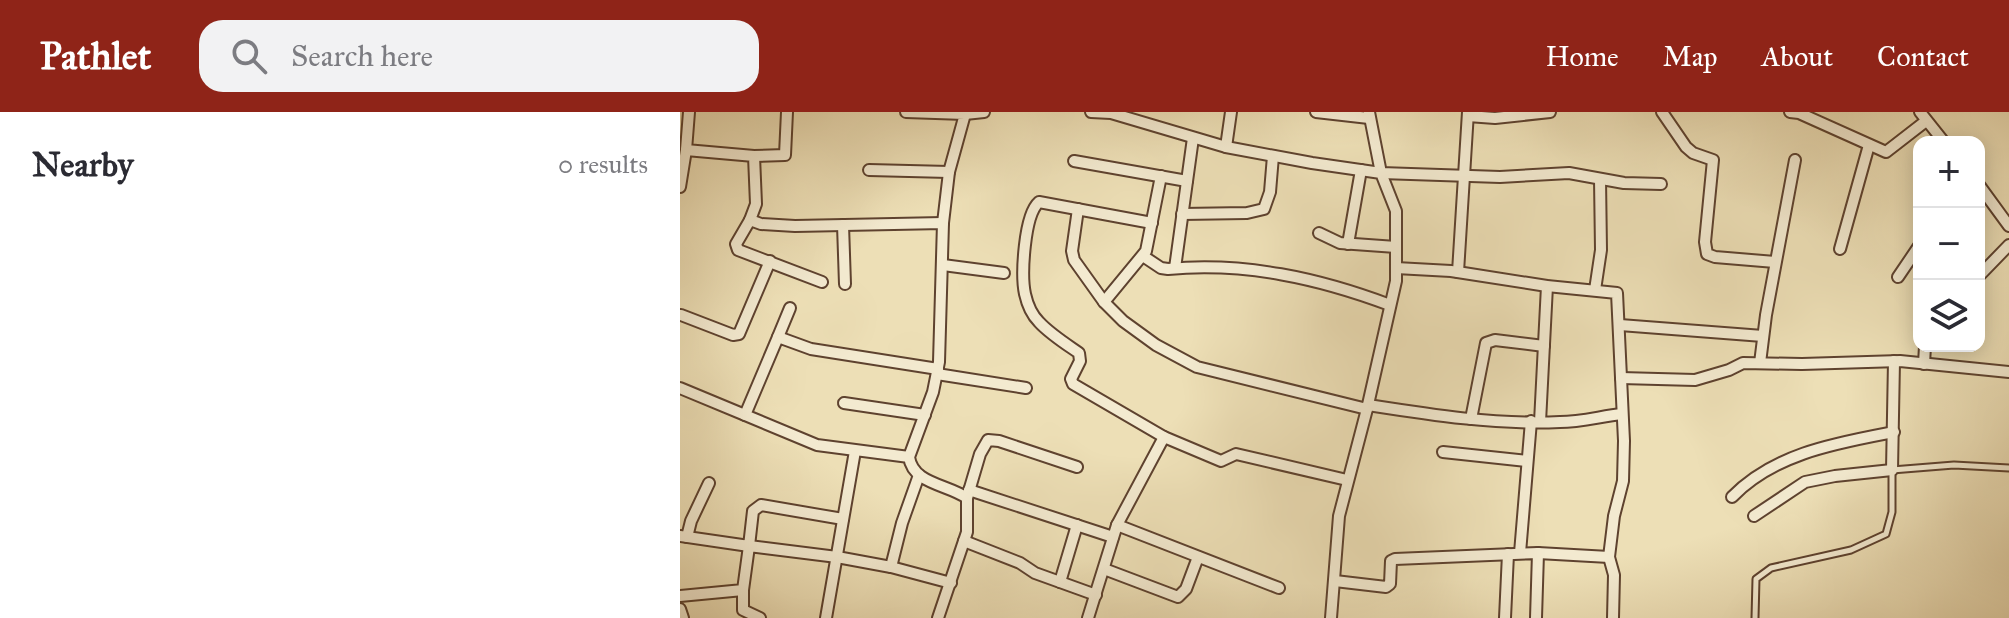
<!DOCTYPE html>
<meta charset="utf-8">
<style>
body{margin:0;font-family:"IM FELL Great Primer",serif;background:#f2f2f3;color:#2b2b33}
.controls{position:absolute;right:24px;top:24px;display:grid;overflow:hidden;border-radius:16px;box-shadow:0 4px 20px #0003}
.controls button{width:72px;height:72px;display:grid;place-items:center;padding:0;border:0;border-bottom:2px solid #e1e1e2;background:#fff;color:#2b2b33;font:40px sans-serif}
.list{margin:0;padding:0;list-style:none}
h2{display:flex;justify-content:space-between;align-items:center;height:104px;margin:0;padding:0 32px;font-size:34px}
h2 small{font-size:26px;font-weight:400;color:#7c7c81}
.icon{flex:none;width:44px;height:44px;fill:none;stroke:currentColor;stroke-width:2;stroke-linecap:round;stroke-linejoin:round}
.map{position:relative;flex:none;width:1329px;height:506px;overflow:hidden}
header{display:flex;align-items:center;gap:48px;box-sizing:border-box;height:112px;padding:0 40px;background:#8f2418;color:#fff}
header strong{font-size:38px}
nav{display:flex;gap:44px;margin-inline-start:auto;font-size:28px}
.search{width:560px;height:72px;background:#f2f2f3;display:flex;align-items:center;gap:20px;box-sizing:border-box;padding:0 28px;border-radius:24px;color:#7c7c81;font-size:30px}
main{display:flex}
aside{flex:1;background:#fff}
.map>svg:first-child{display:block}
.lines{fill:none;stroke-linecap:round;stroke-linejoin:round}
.service-casing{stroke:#5e422f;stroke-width:9}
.minor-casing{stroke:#5e422f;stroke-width:14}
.service{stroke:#f3ead0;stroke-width:5}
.minor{stroke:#f3ead0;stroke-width:10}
</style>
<header>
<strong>Pathlet</strong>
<div class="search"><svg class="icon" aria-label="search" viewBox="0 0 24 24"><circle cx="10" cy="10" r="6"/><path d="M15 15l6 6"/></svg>Search here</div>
<nav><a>Home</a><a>Map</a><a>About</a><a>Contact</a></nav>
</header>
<main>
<aside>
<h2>Nearby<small>0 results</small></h2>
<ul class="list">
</ul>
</aside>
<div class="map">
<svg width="1329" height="506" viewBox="0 0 1329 506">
<rect width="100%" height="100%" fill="#eddfb6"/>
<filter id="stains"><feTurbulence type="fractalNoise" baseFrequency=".0025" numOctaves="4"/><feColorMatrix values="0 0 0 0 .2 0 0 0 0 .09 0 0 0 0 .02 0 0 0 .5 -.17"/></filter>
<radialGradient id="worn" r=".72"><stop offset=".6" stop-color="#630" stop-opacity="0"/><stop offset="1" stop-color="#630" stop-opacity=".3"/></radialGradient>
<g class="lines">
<!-- service casing -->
<g class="service-casing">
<path id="service" d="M 1075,506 L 1076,467 L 1091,456 L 1171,438 L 1206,422 L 1212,400 L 1212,358 L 1274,353 L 1329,356"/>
</g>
<!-- minor casing -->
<g class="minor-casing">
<g id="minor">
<path d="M 9,0 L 6,38 L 74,44 L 76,92 L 70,108 L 81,112 L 115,114 L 263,111 L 259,250 L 253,280 L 229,345 C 233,372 267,372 287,386 L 287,420 L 258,506"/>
<path d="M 226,0 L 285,2 L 269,60 L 263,111"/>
<path d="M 285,0 L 285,2 L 304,0"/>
<path d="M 411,0 L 431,1 L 546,35 L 632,51 L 701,61 L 716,99 L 716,169 L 687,297 L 659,404 L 651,506"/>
<path d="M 636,0 L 689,6"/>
<path d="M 689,0 L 701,61 L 820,65 L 889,61 L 944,71 L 981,72"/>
<path d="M 982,0 L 1006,35 L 1013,41 L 1033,48 L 1025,130 L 1027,142 L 1035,145 L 1095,150"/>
<path d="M 1110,0 L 1119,1 L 1206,40 L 1246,9"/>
<path d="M 1240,0 L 1264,30"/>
<path d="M 788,4 L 815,6 L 870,0"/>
<path d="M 546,35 L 551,0"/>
<path d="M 74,44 L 105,43 L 107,0"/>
<path d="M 394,49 L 507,69"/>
<path d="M 189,58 L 269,60"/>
<path d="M 1299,73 L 1329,114"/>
<path d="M 0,75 L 6,38"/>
<path d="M 398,97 L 392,139 L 394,148 L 424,190 L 443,209 L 476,233 L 517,255 L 687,297"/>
<path d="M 502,102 L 567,101 L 584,97 L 590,80 L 593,44"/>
<path d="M 70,108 L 56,132 L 58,138 L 142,170"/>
<path d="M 472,111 L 359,90 C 344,103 341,163 345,182 C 347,191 352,203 359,210 C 370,222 386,232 399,241 L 400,249 L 391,267 L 393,272 L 484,325"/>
<path d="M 163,113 L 165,172"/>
<path d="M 639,121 L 660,131 L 716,135"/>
<path d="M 668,132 L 681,58"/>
<path d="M 1160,137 L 1189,33"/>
<path d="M 463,144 L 481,156 L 488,157 C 565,150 638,166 710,193"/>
<path d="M 263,153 L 324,161"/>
<path d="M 495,156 L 513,26"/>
<path d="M 716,156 L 771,159 L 867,174 L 937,181 L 944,329 L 943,369 L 934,404 L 929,445 L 934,463 L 933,506"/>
<path d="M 778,160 L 788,0"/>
<path d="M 1299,164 L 1329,133"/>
<path d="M 1218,165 L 1239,134"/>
<path d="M 915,178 L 921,138 L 920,67"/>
<path d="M 424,190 L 466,139 L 481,64"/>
<path d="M 1,203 L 53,223 L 59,222 L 90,149"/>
<path d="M 940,213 L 1083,224"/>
<path d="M 98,225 L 110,196"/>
<path d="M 1080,251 L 1086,203 L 1115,48"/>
<path d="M 1244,252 L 1245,234"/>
<path d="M 257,262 L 346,276"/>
<path d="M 941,266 L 1015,268 L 1049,258 L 1063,251 L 1122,252 L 1220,249 L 1329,260"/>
<path d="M 0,276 L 65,303"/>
<path d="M 164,291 L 245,303"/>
<path d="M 688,293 C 752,303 816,313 880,310 C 901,310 922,304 942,302"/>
<path d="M 791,307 L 806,231 L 815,228 L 864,234"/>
<path d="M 860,310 L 867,174"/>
<path d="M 763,340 L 847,349"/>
<path d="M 229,345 L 137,333 L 65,303 L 98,225 L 131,237 L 258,257"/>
<path d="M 289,378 L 433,425"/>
<path d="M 1052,385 C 1095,341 1157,331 1214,320"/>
<path d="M 287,386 L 300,342 L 308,328 L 319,329 L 397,355"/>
<path d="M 1074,404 L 1125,370 L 1155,364 L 1212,358 L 1214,249"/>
<path d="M 437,413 L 599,476"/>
<path d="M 0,424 L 69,434 L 73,399 L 81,393 L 163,407"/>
<path d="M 7,425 L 11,409 L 29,371"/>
<path d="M 284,429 L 340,451 L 355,461 L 416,483"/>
<path d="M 840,441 L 851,309"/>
<path d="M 858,441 L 929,445"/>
<path d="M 211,455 L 222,411 L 239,363"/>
<path d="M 424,457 L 498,485 L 506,477 L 518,445"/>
<path d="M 655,469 L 706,475 L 710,472 L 711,449 L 715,447 L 858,441 L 856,506"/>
<path d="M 380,470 L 397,413"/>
<path d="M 63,478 L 63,498 L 80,506"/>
<path d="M 0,484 L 63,478 L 69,434 L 157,445 L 211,455 L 271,471"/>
<path d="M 0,497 L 3,506"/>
<path d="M 146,506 L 175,339"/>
<path d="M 408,506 L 437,413 L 484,325 L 541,349 L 556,342 L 667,368"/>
<path d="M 825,506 L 828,442"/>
</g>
</g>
<!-- service -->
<use href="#service" class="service"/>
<!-- minor -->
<use href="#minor" class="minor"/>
</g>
<rect width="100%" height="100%" filter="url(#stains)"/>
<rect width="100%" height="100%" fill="url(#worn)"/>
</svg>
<div class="controls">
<button>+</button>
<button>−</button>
<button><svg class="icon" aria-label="layers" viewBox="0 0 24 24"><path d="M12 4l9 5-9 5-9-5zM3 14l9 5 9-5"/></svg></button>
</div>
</div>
</main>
